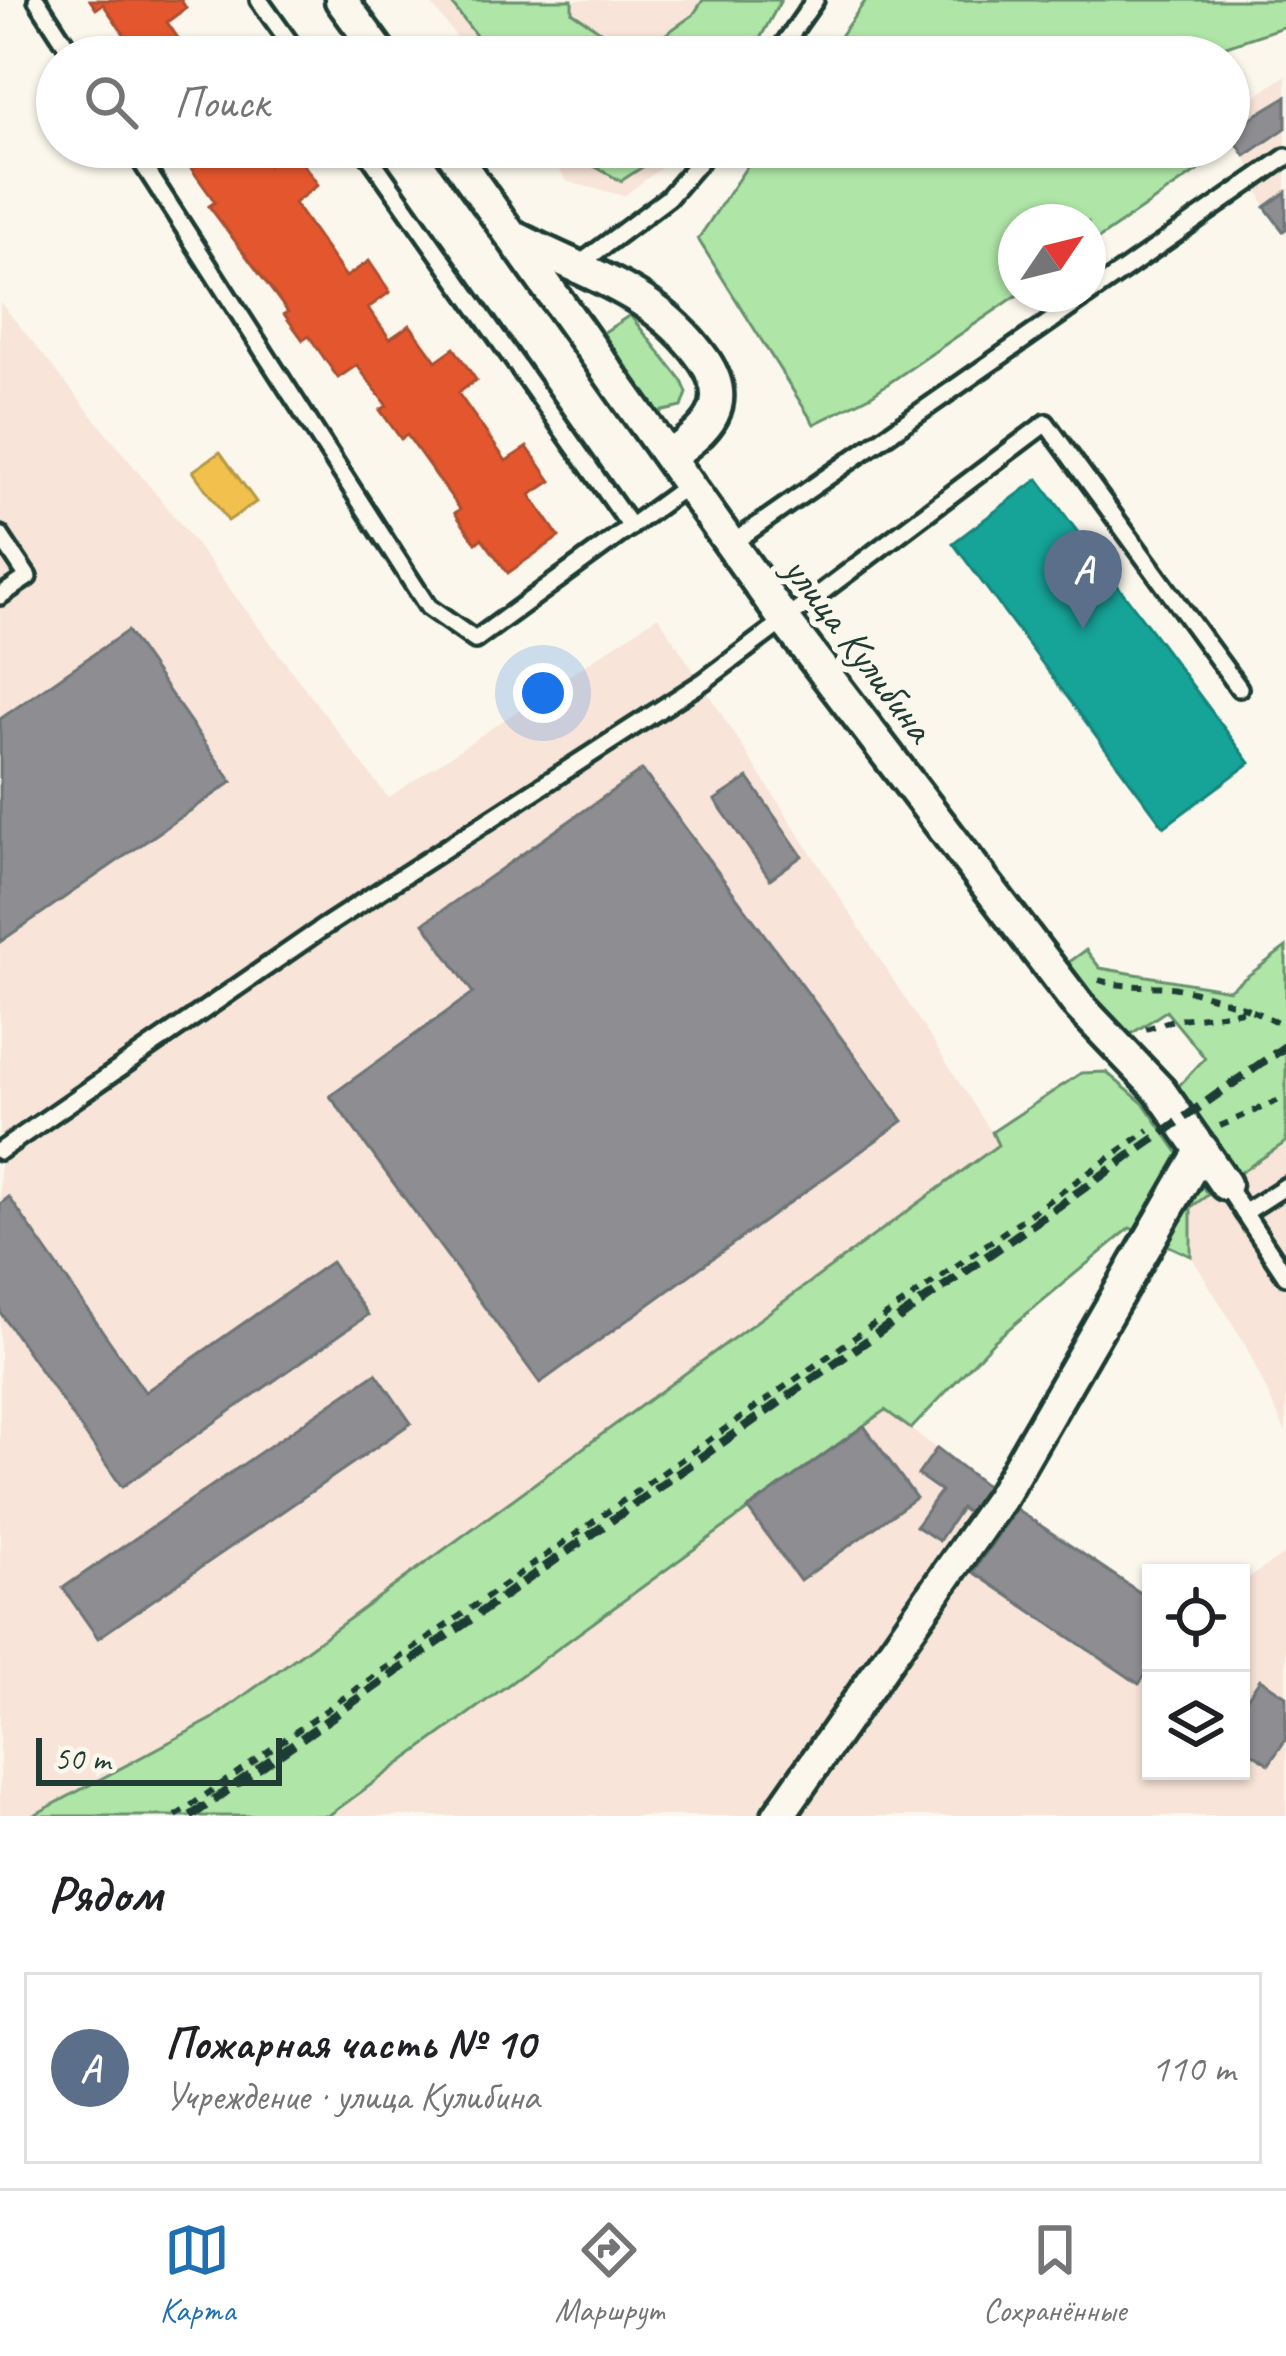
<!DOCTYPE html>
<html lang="ru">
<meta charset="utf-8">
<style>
body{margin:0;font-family:Caveat,sans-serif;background:#f6f6f6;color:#202124}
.controls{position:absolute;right:36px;bottom:36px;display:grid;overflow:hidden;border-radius:0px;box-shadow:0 3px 9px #0004}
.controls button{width:108px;height:108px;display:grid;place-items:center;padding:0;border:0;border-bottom:3px solid #e0e0e0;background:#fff;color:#202124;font:60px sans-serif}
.compass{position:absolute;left:998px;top:204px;width:108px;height:108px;border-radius:50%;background:#fff;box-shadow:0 3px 9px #0004;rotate:55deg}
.scale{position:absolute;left:36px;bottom:30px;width:246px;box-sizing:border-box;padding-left:12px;border:6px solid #1f3d34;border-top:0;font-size:33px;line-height:42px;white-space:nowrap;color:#1f3d34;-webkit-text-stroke:9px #fbf7ec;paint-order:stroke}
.you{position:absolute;left:543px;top:693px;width:42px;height:42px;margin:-30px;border:9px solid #fff;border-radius:50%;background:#1a73e8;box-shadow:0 0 0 18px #1a73e833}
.badge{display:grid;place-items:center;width:78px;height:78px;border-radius:50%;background:#1f6fb2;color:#fff;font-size:39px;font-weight:700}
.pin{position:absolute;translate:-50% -99px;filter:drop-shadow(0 3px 6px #0008)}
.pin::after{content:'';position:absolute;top:63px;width:42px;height:36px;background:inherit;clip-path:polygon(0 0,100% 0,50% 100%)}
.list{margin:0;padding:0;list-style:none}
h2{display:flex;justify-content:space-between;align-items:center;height:156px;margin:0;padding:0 48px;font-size:51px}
h2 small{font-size:39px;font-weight:400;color:#757577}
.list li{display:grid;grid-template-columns:78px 1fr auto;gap:36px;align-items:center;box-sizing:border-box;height:192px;margin:0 24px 24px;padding:0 24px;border:3px solid #e0e0e0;border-radius:0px}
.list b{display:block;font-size:45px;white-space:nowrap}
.list p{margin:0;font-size:39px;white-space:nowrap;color:#757577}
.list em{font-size:39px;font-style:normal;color:#757577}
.icon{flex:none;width:66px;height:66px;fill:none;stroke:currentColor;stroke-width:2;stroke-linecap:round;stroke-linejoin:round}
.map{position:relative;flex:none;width:1286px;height:1816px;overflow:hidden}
.search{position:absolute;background:#fff;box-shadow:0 3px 9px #0004;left:36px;right:36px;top:36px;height:132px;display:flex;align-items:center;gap:30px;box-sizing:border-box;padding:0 42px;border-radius:66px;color:#757577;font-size:45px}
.sheet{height:372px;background:#fff}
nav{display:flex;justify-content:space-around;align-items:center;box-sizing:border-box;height:168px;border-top:3px solid #e0e0e0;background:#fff;font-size:33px;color:#757577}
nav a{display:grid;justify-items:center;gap:6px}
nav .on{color:#1f6fb2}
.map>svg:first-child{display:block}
.built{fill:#f8e4d8}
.green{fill:#afe5a7;stroke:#67916e;stroke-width:3}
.homes{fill:#f2c14e;stroke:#b39946;stroke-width:3}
.shops{fill:#e4572e;stroke:#a94f30;stroke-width:3}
.public{fill:#17a398;stroke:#19847a;stroke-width:3}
.industry{fill:#8d8d92;stroke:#6c7576;stroke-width:3}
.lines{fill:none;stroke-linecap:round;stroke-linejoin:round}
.lane-casing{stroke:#1f3d34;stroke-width:24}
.street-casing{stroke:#1f3d34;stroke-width:39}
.path{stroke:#1f3d34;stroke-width:6;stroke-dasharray:9 9;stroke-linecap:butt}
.lane{stroke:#fbf7ec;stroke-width:15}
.street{stroke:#fbf7ec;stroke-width:30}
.rail{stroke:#1f3d34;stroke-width:9;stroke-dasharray:18 9;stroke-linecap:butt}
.labels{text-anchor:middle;stroke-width:12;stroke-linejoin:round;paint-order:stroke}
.street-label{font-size:42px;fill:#1f3d34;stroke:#fbf7ec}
</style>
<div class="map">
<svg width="1286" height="1816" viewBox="0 0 1286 1816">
<rect width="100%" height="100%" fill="#fbf7ec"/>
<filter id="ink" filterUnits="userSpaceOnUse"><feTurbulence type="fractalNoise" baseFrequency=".00833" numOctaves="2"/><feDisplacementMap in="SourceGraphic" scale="24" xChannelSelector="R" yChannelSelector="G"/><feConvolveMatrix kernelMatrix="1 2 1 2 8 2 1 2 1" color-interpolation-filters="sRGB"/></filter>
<g filter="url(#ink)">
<!-- built -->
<g class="built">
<path d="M 428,0 L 763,0 L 730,57 L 472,57 Z"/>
<path d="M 1286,75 L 1286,235 L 1265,207 L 1245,156 L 1229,133 L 1229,115 Z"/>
<path d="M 542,147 L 678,147 L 670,161 L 624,196 L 568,182 Z"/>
<path d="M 0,302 L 182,526 L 388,798 L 658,616 L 999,1144 L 212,1719 L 32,1816 L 0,1816 Z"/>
<path d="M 1286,1142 L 1286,1433 L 1244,1342 L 1191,1256 L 1191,1207 Z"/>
<path d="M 886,1410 L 1016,1509 L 1151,1600 L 1151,1771 L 1241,1771 L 1241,1583 L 1286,1553 L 1286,1816 L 328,1816 Z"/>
</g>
<!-- green -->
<g class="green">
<path d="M 449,0 L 572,0 L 572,12 L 636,55 L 693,15 L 703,0 L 781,0 L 750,57 L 492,57 Z"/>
<path d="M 866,0 L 1286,0 L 1286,26 L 1214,50 L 1215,57 L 825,57 Z"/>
<path d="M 559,147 L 673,147 L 621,181 Z"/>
<path d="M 760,147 L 1212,147 L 1206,165 L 1088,246 L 1088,222 L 1016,222 L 1019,294 L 870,396 L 814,424 L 698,239 Z"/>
<path d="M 630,315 L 682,381 L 687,393 L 682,407 L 659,412 L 603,333 Z"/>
<path d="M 1286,947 L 1286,1142 L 1237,1175 L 1174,1091 L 1205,1058 L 1166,1011 L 1125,1038 L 1065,976 L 1065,965 L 1086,950 L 1100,968 L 1229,990 Z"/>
<path d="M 1106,1072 L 1144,1104 L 1208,1195 L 1191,1207 L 1191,1256 L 1130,1228 L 994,1341 L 911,1429 L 885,1410 L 328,1816 L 32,1816 L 212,1719 L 998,1145 L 992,1132 L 1081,1073 Z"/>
</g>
<!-- homes -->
<path class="homes" d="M 220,452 L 256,502 L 228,521 L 193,471 Z"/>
<!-- shops -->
<g class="shops">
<path d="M 90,0 L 181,0 L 186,8 L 167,22 L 191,57 L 119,57 L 133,47 L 103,4 L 96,9 Z"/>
<path d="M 220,45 L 228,57 L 202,57 Z"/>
<path d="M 176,147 L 255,147 L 268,165 L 292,148 L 318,185 L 294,203 L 346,277 L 369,261 L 390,292 L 368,308 L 390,339 L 410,325 L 436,361 L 454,348 L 476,380 L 458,393 L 506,461 L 527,447 L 551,481 L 530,495 L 559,537 L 508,573 L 482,538 L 476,543 L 455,513 L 460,509 L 407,435 L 401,439 L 380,410 L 387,406 L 357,365 L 338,378 L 309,336 L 303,340 L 284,314 L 288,312 L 209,206 L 215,202 Z"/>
</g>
<!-- public -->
<path class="public" d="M 1038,479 L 1250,763 L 1164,827 L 953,543 Z"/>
<!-- industry -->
<g class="industry">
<path d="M 1286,97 L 1286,128 L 1245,156 L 1229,131 Z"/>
<path d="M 1286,192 L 1286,229 L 1283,231 L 1265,207 Z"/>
<path d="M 127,631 L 232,782 L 0,942 L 0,719 Z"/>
<path d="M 642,770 L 903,1121 L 540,1383 L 330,1096 L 473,993 L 424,923 Z"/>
<path d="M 748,778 L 802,856 L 770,879 L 715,800 Z"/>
<path d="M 9,1197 L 145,1392 L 331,1262 L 368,1315 L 122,1487 L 0,1312 L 0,1204 Z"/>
<path d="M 376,1373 L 411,1423 L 98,1638 L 63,1588 Z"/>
<path d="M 864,1426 L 916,1498 L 800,1581 L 748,1509 Z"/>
<path d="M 937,1448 L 990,1489 L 972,1516 L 961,1508 L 939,1541 L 916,1526 L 941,1491 L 918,1475 Z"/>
<path d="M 1016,1509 L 1151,1600 L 1151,1667 L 1139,1684 L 973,1572 Z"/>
<path d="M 1260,1679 L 1286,1696 L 1286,1739 L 1269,1764 L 1241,1745 L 1241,1707 Z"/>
</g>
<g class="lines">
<!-- lane casing -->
<g class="lane-casing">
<g id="lane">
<path d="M 37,0 L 74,57"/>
<path d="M 259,0 L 300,57"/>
<path d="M 775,57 L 815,0"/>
<path d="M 132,147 L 428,607 L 475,640 L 689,484"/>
<path d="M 363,147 L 631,527"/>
<path d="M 577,266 L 668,198 L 712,147"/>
<path d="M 0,535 L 28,577 L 0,596"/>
<path d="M 731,544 L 1286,157"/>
<path d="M 0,1151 L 324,927 L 704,681 L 1046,423 L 1239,688"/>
<path d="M 1225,1184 L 1286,1276"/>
<path d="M 1244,1213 L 1286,1186"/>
</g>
</g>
<!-- street casing -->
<g class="street-casing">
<g id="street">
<path d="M 341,0 L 383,57"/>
<path d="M 448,147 L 783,618 L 1079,1006 L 1160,1091 L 1225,1184"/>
<path d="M 519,239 C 591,276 656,292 704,360 C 735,405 707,431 669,456"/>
<path d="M 778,1816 L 1001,1497 L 1202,1149"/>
</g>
</g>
<!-- path -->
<g class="path">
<path d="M 1099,980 C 1123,988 1143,985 1168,987 C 1184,987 1233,1003 1251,1010"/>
<path d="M 1146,1029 L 1173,1020 L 1251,1010 L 1286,1026"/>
<path d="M 1220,1126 L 1286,1097"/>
<path d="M 176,1816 L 1149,1130"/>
</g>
<!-- lane -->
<use href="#lane" class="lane"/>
<!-- street -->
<use href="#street" class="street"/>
<!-- rail -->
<path class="rail" d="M 191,1816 L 1286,1046"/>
</g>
</g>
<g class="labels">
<!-- street labels -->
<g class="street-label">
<text transform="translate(860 648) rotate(53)" y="15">улица Кулибина</text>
</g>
</g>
</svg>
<div class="controls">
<button><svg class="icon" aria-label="locate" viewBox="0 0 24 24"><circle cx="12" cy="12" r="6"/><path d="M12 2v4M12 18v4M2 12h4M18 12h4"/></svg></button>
<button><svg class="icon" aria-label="layers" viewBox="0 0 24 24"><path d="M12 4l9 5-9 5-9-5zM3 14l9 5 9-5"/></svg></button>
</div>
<svg class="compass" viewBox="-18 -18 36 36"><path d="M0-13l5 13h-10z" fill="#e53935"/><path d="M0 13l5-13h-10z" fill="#757577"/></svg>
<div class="scale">50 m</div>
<div class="you"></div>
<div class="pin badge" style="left:1083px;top:629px;background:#5c6f8a">A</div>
<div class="search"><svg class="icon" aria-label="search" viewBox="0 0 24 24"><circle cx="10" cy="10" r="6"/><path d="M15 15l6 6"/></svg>Поиск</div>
</div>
<section class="sheet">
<h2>Рядом<small></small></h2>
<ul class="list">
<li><span class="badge" style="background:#5c6f8a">A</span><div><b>Пожарная часть № 10</b><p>Учреждение · улица Кулибина</p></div><em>110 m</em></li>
</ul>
</section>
<nav>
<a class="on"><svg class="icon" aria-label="map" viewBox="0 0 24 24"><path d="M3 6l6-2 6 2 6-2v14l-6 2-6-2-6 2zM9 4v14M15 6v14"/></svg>Карта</a>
<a><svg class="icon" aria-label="directions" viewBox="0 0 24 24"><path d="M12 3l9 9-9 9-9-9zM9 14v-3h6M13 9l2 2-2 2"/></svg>Маршрут</a>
<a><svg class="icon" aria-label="saved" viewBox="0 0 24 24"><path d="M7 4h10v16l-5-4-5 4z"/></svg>Сохранённые</a>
</nav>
